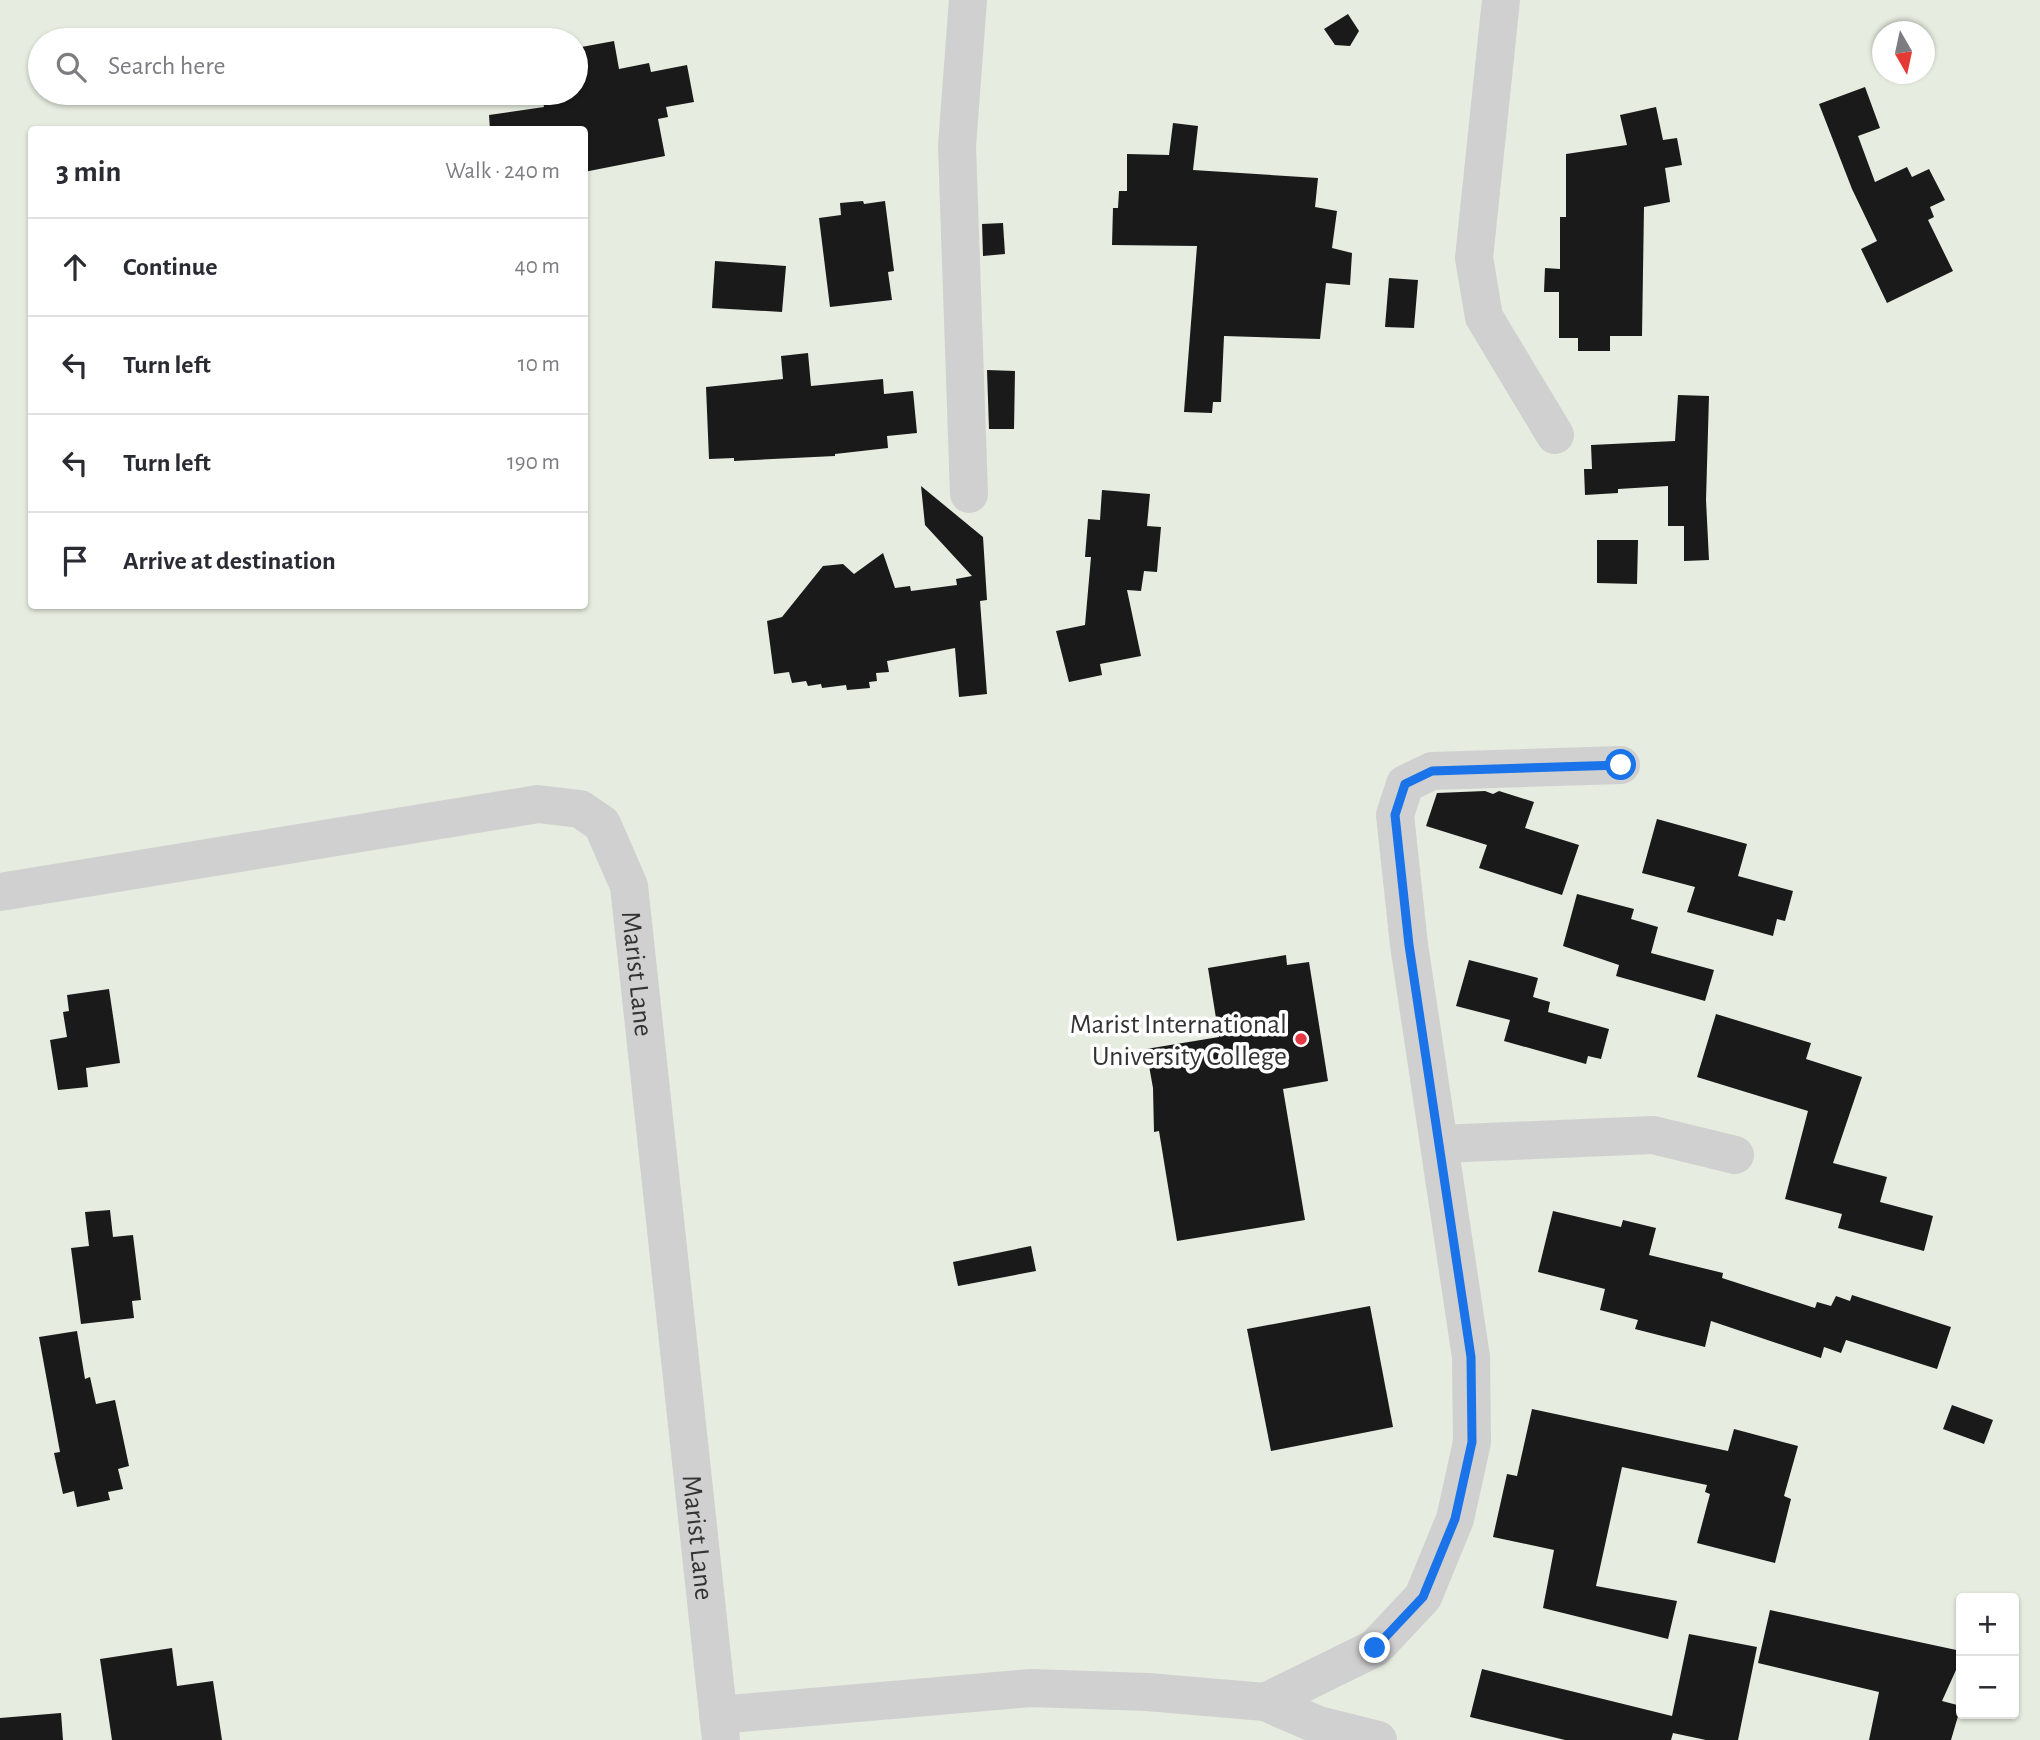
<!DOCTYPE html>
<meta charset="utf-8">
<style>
body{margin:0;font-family:"Alegreya Sans",sans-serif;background:#f2f2f3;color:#2b2b33}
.controls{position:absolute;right:21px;bottom:21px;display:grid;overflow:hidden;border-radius:7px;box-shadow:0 2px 5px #0004}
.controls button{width:63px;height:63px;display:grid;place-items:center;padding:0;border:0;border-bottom:2px solid #e1e1e2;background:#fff;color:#2b2b33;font:35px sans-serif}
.compass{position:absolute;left:1872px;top:21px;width:63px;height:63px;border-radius:50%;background:#fff;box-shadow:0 2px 5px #0004;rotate:171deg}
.stop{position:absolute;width:21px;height:21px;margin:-16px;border:5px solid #1a73e8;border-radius:50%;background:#fff}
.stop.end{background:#1a73e8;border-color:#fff;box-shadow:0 2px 7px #0008}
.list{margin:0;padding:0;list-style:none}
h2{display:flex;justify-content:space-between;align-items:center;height:91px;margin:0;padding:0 28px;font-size:30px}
h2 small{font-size:23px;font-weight:400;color:#7c7c81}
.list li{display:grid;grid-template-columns:46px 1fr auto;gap:21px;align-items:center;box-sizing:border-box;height:98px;padding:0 28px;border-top:2px solid #e1e1e2}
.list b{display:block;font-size:26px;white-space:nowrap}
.list em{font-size:23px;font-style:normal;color:#7c7c81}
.icon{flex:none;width:38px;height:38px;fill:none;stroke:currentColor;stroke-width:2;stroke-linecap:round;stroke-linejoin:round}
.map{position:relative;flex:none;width:2040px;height:1740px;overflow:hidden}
.search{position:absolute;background:#fff;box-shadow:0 2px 5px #0004;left:28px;top:28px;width:560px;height:77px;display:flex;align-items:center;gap:18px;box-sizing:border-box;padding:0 24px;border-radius:38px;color:#7c7c81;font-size:26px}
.panel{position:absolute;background:#fff;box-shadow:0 2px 5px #0004;left:28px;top:126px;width:560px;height:483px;border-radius:7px}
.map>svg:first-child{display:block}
.green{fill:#e6ecdf;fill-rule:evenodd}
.building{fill:#1a1a1a}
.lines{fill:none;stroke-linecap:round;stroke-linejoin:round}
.minor{stroke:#d0d0d0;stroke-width:38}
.route{stroke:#1a73e8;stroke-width:9}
.poi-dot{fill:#e63946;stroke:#fff;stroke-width:2.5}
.labels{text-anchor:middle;stroke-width:7;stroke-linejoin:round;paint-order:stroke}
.street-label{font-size:28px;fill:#333;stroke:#fff}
.poi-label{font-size:28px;fill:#333;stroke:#fff;text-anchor:end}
</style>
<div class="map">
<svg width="2040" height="1740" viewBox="0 0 2040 1740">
<rect width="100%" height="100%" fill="#fff"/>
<!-- green -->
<path class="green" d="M 0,0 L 2040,0 L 2040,1740 L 0,1740 ZM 1882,32 L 1924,32 L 1924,74 L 1882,74 ZM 40,40 L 576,40 L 576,93 L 40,93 ZM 32,130 L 584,130 L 584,606 L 32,606 ZM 1961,1598 L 2014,1598 L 2014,1714 L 1961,1714 Z"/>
<!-- building -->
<g class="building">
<path d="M 1348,14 L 1359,31 L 1350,46 L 1335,45 L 1324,29 Z"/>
<path d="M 614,41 L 619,69 L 649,63 L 651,72 L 687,65 L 694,102 L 666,107 L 668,117 L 658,119 L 665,156 L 584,172 L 584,130 L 490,130 L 489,115 L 544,107 L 541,93 L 576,93 L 576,48 Z"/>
<path d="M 1865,87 L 1880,128 L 1858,136 L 1875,182 L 1907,167 L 1912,177 L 1929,169 L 1945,200 L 1930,207 L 1934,217 L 1928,220 L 1953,271 L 1887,303 L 1861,249 L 1877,241 L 1852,189 L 1819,104 Z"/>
<path d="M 1656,107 L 1663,140 L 1677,138 L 1682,165 L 1665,168 L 1670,202 L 1644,207 L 1642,336 L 1610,336 L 1610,351 L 1578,351 L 1578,338 L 1559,338 L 1559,292 L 1544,292 L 1545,268 L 1560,269 L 1560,217 L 1566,217 L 1566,154 L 1627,145 L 1620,115 Z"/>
<path d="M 1173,123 L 1198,126 L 1193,170 L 1318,178 L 1315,207 L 1337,211 L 1332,248 L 1352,253 L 1350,285 L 1326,283 L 1320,339 L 1224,336 L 1221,402 L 1213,402 L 1212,413 L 1184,412 L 1197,246 L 1112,245 L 1113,208 L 1118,208 L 1119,191 L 1127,191 L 1127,154 L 1169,155 Z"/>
<path d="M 863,201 L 864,204 L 885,201 L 894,271 L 888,272 L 892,300 L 830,307 L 819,218 L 841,215 L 840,203 Z"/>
<path d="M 1003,223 L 1005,254 L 983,256 L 982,224 Z"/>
<path d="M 715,261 L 786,266 L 782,312 L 712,308 Z"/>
<path d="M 1389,278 L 1418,280 L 1414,328 L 1385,327 Z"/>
<path d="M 808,353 L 811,386 L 883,379 L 884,394 L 913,391 L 917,433 L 887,436 L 888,448 L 835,454 L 835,456 L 734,461 L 734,458 L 709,459 L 706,387 L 783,379 L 781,356 Z"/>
<path d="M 987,370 L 1015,371 L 1014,429 L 989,429 Z"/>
<path d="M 1678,395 L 1709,396 L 1706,500 L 1709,560 L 1684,561 L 1684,526 L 1668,526 L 1668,486 L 1618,489 L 1618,493 L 1585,495 L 1584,469 L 1592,469 L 1591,445 L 1675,441 Z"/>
<path d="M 921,486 L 983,537 L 987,600 L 980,601 L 987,694 L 959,697 L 955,648 L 887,661 L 889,672 L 876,673 L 877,681 L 869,682 L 870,688 L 847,690 L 846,685 L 822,688 L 821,684 L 808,686 L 806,681 L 792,683 L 789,672 L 774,674 L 767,621 L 782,617 L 823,566 L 843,564 L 854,574 L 883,553 L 895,588 L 910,586 L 911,591 L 957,585 L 956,579 L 972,576 L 925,525 Z"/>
<path d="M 1102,490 L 1150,494 L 1147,526 L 1161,527 L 1157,572 L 1144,571 L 1141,591 L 1127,590 L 1141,656 L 1100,664 L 1102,675 L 1069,682 L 1056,631 L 1085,625 L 1091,557 L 1085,557 L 1088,519 L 1100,520 Z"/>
<path d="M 1597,540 L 1638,540 L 1637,584 L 1597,583 Z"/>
<path d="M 1485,791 L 1493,794 L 1499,791 L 1534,802 L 1525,828 L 1579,845 L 1562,895 L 1479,868 L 1487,845 L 1426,826 L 1437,793 Z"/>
<path d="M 1657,819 L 1747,844 L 1738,876 L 1793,891 L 1785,921 L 1777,919 L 1773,936 L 1687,912 L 1695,887 L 1642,873 Z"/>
<path d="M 1577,894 L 1634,909 L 1631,919 L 1658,927 L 1651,953 L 1714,970 L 1705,1001 L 1616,976 L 1619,965 L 1563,946 Z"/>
<path d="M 1286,955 L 1287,965 L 1309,962 L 1328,1081 L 1283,1089 L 1305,1220 L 1177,1241 L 1159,1131 L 1154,1132 L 1153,1088 L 1146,1049 L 1219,1037 L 1208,968 Z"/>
<path d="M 1469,960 L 1538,978 L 1533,997 L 1550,1002 L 1548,1012 L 1609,1029 L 1601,1059 L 1588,1056 L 1586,1064 L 1504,1041 L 1510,1020 L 1456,1006 Z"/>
<path d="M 109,989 L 120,1063 L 86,1068 L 88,1087 L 58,1090 L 50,1040 L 67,1037 L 63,1012 L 69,1011 L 67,995 Z"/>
<path d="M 1716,1014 L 1811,1043 L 1806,1059 L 1862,1077 L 1833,1163 L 1887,1177 L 1880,1202 L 1933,1216 L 1924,1251 L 1838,1228 L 1842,1214 L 1785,1199 L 1808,1111 L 1697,1077 Z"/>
<path d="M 110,1210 L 113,1237 L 133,1235 L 141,1300 L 132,1301 L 134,1318 L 81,1324 L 71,1248 L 89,1246 L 85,1212 Z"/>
<path d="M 1553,1211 L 1621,1227 L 1623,1220 L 1656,1228 L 1649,1255 L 1723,1273 L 1722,1278 L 1815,1308 L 1817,1302 L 1831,1306 L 1836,1296 L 1850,1301 L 1852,1295 L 1951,1327 L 1937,1369 L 1846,1340 L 1841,1353 L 1824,1347 L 1821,1358 L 1711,1321 L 1705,1347 L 1635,1329 L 1638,1320 L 1600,1310 L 1605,1289 L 1538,1272 Z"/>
<path d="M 1031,1246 L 1036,1271 L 958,1286 L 953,1262 Z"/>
<path d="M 1370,1306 L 1393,1427 L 1271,1451 L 1247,1329 Z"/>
<path d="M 77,1331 L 85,1379 L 90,1377 L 96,1404 L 115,1400 L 129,1466 L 118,1469 L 123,1489 L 108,1492 L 110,1500 L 77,1507 L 74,1491 L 63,1494 L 54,1453 L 60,1452 L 39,1337 Z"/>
<path d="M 1952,1405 L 1993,1420 L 1984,1444 L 1943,1429 Z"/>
<path d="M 1532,1409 L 1728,1451 L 1734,1429 L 1798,1446 L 1784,1496 L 1791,1499 L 1775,1563 L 1697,1543 L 1710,1494 L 1705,1492 L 1707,1485 L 1622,1467 L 1596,1586 L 1677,1601 L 1668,1639 L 1543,1608 L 1554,1550 L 1493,1537 L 1507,1474 L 1517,1476 Z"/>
<path d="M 1770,1610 L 1961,1651 L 1961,1659 L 1942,1701 L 1961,1706 L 1951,1740 L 1869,1740 L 1879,1692 L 1758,1663 Z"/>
<path d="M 1689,1634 L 1757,1647 L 1738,1740 L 1706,1740 L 1673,1733 L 1671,1740 L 1565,1740 L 1470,1717 L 1482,1669 L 1672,1716 Z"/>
<path d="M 172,1648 L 177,1686 L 213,1681 L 222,1740 L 112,1740 L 100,1659 Z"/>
<path d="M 61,1713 L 63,1740 L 0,1740 L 0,1718 Z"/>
</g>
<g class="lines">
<!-- minor -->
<g class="minor">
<path d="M 968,0 L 957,146 L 969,494"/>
<path d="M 1501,0 L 1474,258 L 1484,317 L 1555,435"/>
<path id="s1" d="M 0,892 L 538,804 L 580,809 L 602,824 L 629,886 L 721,1740"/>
<path d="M 1440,1144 L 1653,1135 L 1735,1155"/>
<path d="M 1265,1702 L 1375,1648 L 1423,1597 L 1455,1519 L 1472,1442 L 1471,1357 L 1409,945 L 1395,815 L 1405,784 L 1432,771 L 1621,765"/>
<path d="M 718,1715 L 1031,1688 L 1147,1692 L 1265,1702 L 1318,1725 L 1378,1740"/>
</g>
</g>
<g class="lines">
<!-- route -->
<path class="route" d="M 1375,1648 L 1423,1597 L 1455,1519 L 1472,1442 L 1471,1357 L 1409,945 L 1395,815 L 1405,784 L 1432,771 L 1621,765"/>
</g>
<!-- markers -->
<circle class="poi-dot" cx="1301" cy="1039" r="7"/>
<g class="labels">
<!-- street labels -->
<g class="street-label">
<text dy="10" stroke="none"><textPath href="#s1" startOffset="770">Marist Lane</textPath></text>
<text dy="10" stroke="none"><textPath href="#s1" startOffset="1337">Marist Lane</textPath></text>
</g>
<!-- poi labels -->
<g class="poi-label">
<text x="1287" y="1033">Marist International<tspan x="1287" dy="32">University College</tspan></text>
</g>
</g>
</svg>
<div class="controls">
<button>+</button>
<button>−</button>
</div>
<svg class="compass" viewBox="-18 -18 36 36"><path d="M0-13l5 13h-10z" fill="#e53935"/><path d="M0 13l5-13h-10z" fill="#7c7c81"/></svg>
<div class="stop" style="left:1621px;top:765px"></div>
<div class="stop end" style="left:1375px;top:1648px"></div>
<div class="search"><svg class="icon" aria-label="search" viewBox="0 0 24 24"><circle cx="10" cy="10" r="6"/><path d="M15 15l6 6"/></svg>Search here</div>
<section class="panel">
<h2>3 min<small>Walk · 240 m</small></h2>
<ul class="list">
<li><svg class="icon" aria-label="ahead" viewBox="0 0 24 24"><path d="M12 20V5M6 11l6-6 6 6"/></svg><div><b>Continue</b></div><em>40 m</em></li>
<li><svg class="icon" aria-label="left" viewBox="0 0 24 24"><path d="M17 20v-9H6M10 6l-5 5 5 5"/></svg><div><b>Turn left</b></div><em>10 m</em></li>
<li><svg class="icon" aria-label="left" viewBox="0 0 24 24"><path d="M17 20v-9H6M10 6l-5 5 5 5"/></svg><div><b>Turn left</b></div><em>190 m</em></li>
<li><svg class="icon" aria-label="arrive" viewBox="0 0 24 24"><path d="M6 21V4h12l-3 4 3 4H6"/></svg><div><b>Arrive at destination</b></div></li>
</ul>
</section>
</div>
